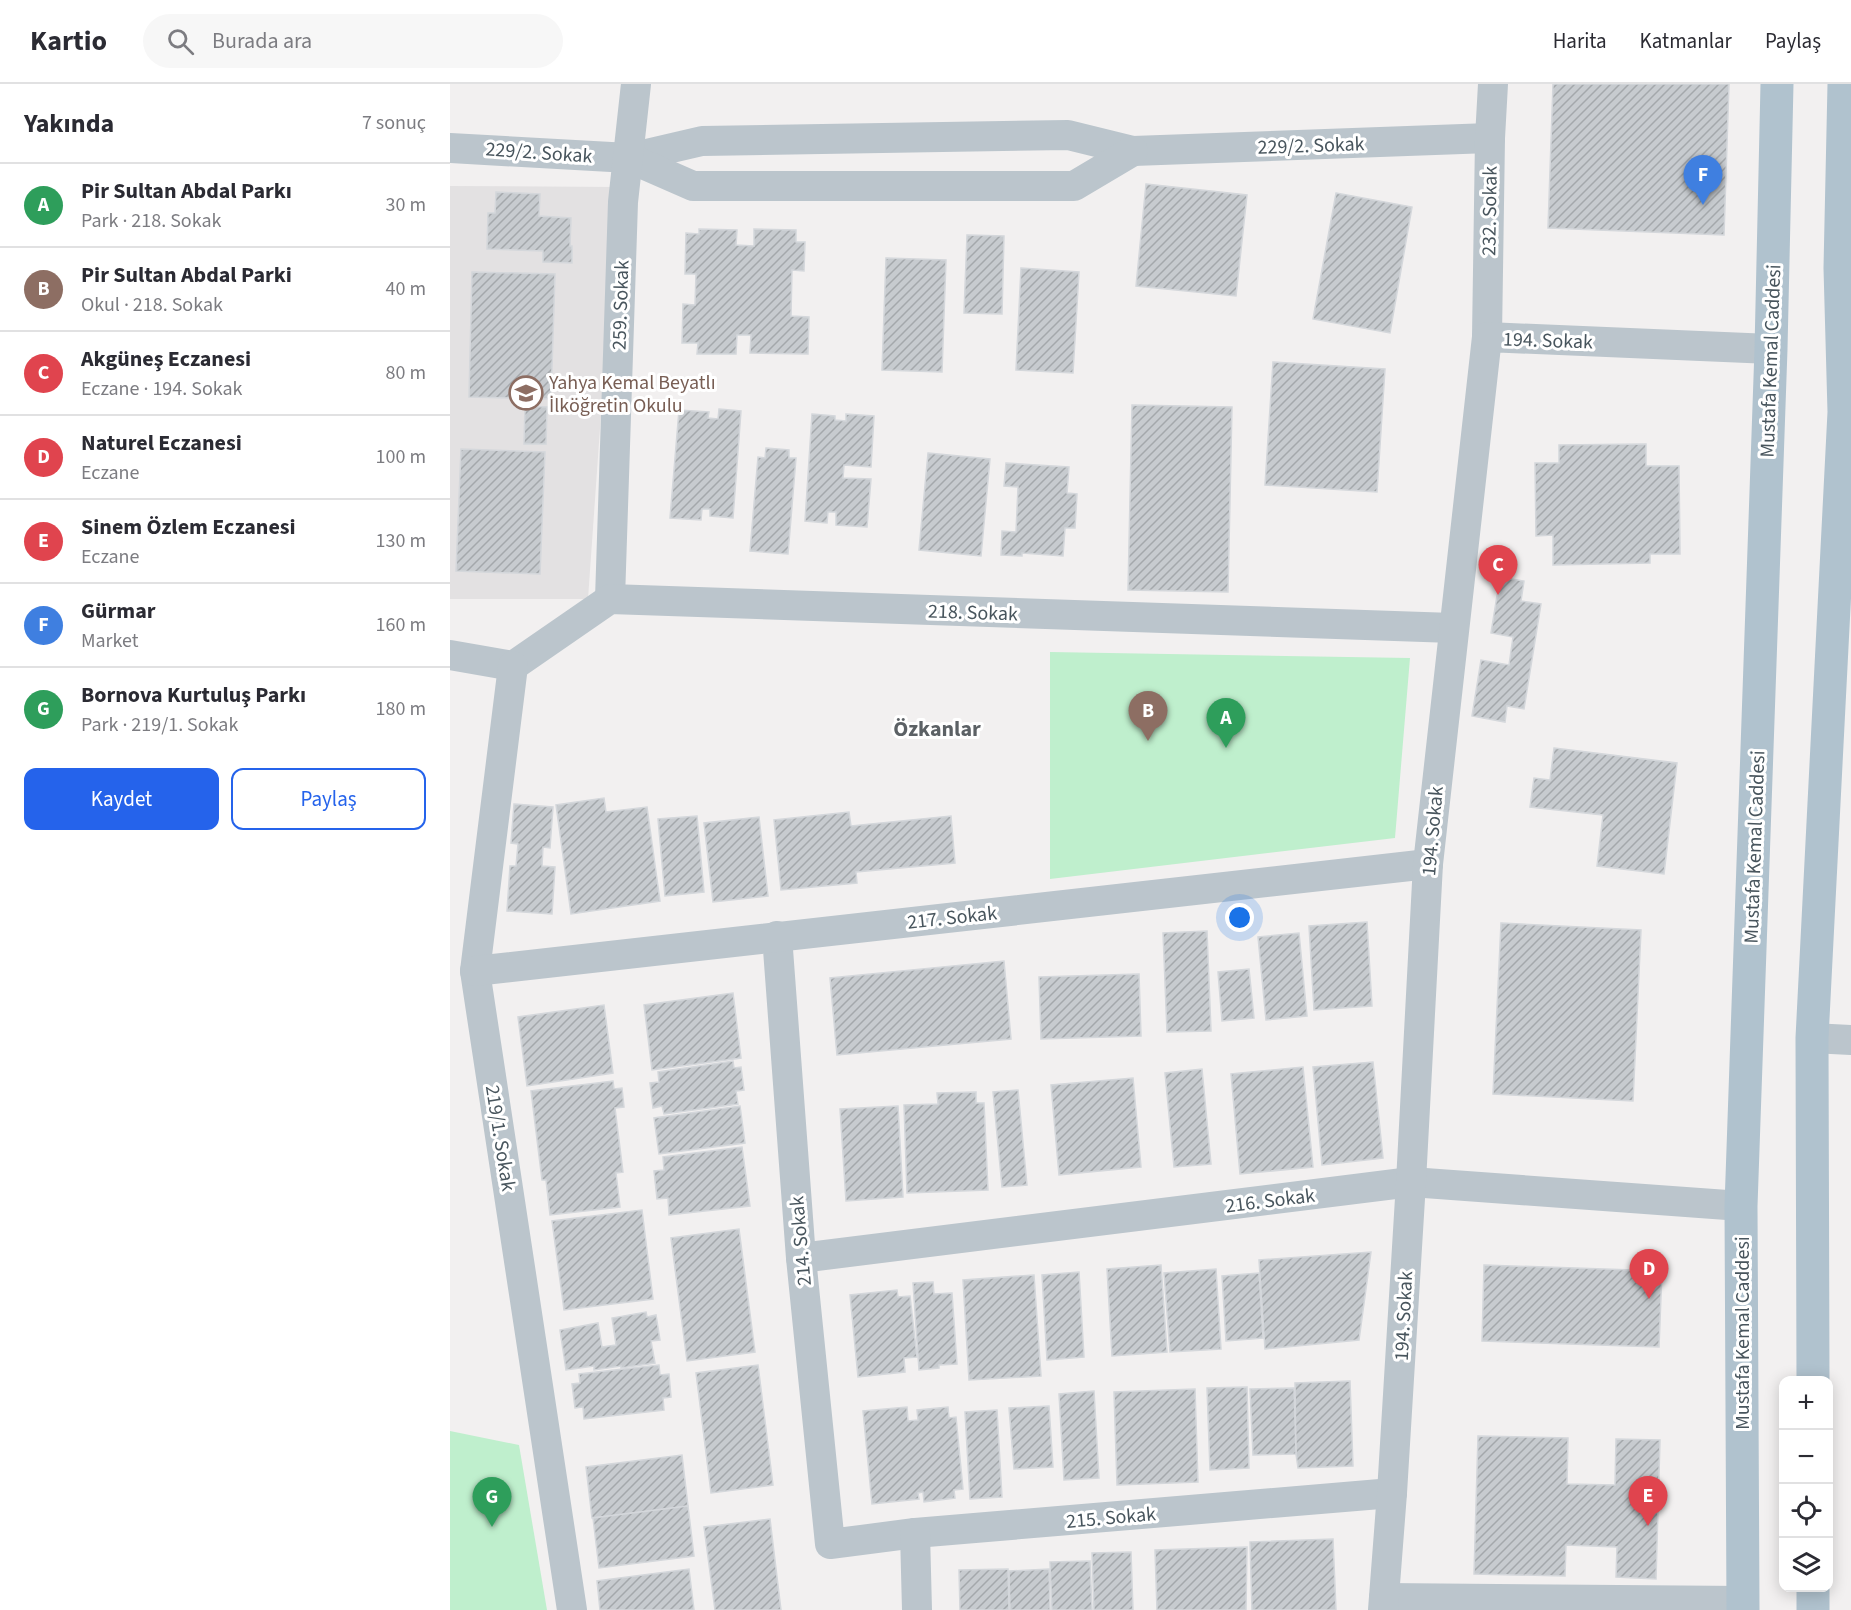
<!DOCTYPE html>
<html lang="tr">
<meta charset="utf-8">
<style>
body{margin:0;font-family:"Source Sans 3",sans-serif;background:#f7f7f7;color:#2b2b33}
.controls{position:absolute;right:18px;bottom:18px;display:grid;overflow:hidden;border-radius:12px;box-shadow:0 3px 15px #0003}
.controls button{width:54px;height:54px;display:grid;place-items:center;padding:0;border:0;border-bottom:2px solid #e1e1e2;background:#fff;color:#2b2b33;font:30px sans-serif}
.you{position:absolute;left:790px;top:834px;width:21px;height:21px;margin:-15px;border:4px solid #fff;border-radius:50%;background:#1a73e8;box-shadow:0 0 0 9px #1a73e833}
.badge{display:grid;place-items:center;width:39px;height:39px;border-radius:50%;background:#2563eb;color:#fff;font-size:20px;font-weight:700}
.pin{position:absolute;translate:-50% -50px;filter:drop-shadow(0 2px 3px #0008)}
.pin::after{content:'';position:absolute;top:32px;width:21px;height:18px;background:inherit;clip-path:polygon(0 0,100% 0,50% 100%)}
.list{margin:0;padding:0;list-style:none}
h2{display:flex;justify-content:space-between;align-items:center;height:78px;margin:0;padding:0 24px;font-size:26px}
h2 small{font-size:20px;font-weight:400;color:#7c7c81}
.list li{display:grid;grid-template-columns:39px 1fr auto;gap:18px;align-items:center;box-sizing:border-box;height:84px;padding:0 24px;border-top:2px solid #e1e1e2}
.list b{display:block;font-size:22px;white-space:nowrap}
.list p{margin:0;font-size:20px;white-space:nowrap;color:#7c7c81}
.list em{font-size:20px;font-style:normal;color:#7c7c81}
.actions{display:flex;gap:12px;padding:18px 24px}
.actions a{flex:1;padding:14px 0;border:2px solid #2563eb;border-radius:12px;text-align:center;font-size:21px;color:#2563eb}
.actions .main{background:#2563eb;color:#fff}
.icon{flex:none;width:33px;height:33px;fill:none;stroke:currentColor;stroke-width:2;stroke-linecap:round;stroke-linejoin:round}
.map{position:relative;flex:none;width:1401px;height:1526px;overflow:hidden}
header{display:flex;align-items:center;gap:36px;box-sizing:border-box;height:84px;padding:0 30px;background:#fff;border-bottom:2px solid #e1e1e2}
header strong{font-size:28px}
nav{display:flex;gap:33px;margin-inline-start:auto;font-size:21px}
.search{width:420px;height:54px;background:#f7f7f7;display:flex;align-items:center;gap:15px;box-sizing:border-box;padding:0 21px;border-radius:33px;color:#7c7c81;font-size:22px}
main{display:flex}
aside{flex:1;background:#fff}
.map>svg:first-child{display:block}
.education{fill:#e3e1e2}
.green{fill:#bfefcd}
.building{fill:url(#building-hatch);stroke:#d4d7db;stroke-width:1.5}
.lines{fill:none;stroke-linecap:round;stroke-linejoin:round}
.street{stroke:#bbc5cc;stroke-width:30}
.primary{stroke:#b0c2ce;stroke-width:33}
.labels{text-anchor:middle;stroke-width:6;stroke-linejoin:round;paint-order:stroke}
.street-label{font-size:20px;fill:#48555d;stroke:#fff}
.education-label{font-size:20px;fill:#785e54;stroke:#fff;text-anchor:start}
.quarter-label{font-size:22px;font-weight:bold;fill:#5c6165;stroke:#fff}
</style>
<header>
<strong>Kartio</strong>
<div class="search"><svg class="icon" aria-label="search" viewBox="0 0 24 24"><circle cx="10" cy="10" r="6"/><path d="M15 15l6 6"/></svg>Burada ara</div>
<nav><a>Harita</a><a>Katmanlar</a><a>Paylaş</a></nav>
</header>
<main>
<aside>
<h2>Yakında<small>7 sonuç</small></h2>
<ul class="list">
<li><span class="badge" style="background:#2e9e5b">A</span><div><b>Pir Sultan Abdal Parkı</b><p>Park · 218. Sokak</p></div><em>30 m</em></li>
<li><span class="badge" style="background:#8d6e63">B</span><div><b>Pir Sultan Abdal Parki</b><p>Okul · 218. Sokak</p></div><em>40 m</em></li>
<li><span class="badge" style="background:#e0444e">C</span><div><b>Akgüneş Eczanesi</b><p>Eczane · 194. Sokak</p></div><em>80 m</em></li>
<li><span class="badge" style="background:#e0444e">D</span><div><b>Naturel Eczanesi</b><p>Eczane</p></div><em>100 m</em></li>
<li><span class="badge" style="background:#e0444e">E</span><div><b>Sinem Özlem Eczanesi</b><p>Eczane</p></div><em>130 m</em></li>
<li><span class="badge" style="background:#3f7fe0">F</span><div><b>Gürmar</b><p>Market</p></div><em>160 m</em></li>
<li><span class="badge" style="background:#2e9e5b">G</span><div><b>Bornova Kurtuluş Parkı</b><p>Park · 219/1. Sokak</p></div><em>180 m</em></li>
</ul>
<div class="actions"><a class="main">Kaydet</a><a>Paylaş</a></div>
</aside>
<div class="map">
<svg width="1401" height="1526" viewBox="0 0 1401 1526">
<defs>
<pattern id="building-hatch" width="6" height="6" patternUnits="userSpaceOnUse" patternTransform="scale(1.5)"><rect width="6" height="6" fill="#c7cbcf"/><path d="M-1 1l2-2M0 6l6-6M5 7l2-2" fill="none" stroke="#a4a8ab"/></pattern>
</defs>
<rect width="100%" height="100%" fill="#f2f0f0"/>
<!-- education -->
<path class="education" d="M 0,102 L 167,103 L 138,515 L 0,515 Z"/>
<!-- green -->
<g class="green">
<path d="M 600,568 L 960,574 L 945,754 L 600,795 Z"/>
<path d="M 0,1347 L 69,1361 L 97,1526 L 0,1526 Z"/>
</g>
<!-- building -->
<g class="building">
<path d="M 1103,0 L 1279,0 L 1274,151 L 1098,144 Z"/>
<path d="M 696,100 L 797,111 L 786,212 L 686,202 Z"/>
<path d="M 46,108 L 90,110 L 89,132 L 121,134 L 120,162 L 122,162 L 122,179 L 93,178 L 93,167 L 37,165 L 38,129 L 45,129 Z"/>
<path d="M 886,109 L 962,123 L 940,249 L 863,235 Z"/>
<path d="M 249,145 L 287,146 L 286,161 L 304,162 L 304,145 L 346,146 L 346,158 L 355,158 L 354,187 L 342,186 L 341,232 L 359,233 L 358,270 L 300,269 L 301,251 L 287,251 L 286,270 L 247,270 L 248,259 L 232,259 L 233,220 L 245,221 L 246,190 L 235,190 L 236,149 L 249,150 Z"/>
<path d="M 517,151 L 554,152 L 552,230 L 514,229 Z"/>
<path d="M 436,174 L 496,176 L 492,288 L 432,286 Z"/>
<path d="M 571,184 L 629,188 L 623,289 L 566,286 Z"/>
<path d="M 22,188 L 105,190 L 101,315 L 19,313 Z"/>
<path d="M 823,278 L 935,285 L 927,408 L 815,401 Z"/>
<path d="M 682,321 L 782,323 L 778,508 L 678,506 Z"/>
<path d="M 75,322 L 97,323 L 96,360 L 74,360 Z"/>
<path d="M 269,325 L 291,327 L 283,434 L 260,432 L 260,425 L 252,425 L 251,436 L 220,434 L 229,326 L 259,328 L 258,334 L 268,335 Z"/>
<path d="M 362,330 L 385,332 L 385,336 L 396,337 L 396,330 L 424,332 L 421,383 L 394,381 L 393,394 L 421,395 L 417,443 L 386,441 L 386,428 L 378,428 L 377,439 L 355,437 Z"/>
<path d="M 1196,360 L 1196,382 L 1229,382 L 1230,470 L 1200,470 L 1200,479 L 1103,481 L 1103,451 L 1086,452 L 1085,379 L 1109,379 L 1109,361 Z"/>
<path d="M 316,364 L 339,366 L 339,374 L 346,374 L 338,470 L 300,467 L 308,373 L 315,374 Z"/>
<path d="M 11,365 L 95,368 L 90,490 L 6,487 Z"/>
<path d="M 478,369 L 540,375 L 531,472 L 469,466 Z"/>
<path d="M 556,379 L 619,383 L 617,409 L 627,410 L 625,444 L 615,444 L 613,472 L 572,469 L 572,472 L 551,471 L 552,447 L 566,448 L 568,403 L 554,402 Z"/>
<path d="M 1050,493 L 1074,497 L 1071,517 L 1091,520 L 1074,625 L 1057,622 L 1055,638 L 1022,632 L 1031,576 L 1059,581 L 1063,553 L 1041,549 Z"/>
<path d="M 1104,664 L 1227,679 L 1214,790 L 1147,782 L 1153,731 L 1080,723 L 1084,694 L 1100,696 Z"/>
<path d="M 154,714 L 156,728 L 197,723 L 210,817 L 121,830 L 106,721 Z"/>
<path d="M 64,720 L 103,723 L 100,764 L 93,763 L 92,782 L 105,783 L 102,830 L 57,827 L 60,782 L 66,782 L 68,760 L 61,759 Z"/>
<path d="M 399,728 L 401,742 L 501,732 L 505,779 L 406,788 L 407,799 L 331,806 L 324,736 Z"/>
<path d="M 247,732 L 254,808 L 215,812 L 208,735 Z"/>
<path d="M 309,733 L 318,812 L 263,818 L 254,739 Z"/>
<path d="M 917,838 L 922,922 L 864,926 L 859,842 Z"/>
<path d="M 1051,839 L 1191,846 L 1183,1017 L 1043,1010 Z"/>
<path d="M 757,847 L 761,947 L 717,948 L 713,849 Z"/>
<path d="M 849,849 L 857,932 L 816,936 L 808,853 Z"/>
<path d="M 554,877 L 561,955 L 387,971 L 380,894 Z"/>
<path d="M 799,885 L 804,934 L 772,937 L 768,888 Z"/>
<path d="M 689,890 L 691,952 L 591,955 L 589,893 Z"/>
<path d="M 283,909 L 291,974 L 202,986 L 194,921 Z"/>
<path d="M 154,921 L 163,989 L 77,1002 L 68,933 Z"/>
<path d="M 283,977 L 284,984 L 291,983 L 294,1006 L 286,1007 L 288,1020 L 214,1030 L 212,1022 L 203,1024 L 200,999 L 209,998 L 208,988 Z"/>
<path d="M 923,978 L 933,1074 L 872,1081 L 863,983 Z"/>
<path d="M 853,983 L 863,1083 L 790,1090 L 781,990 Z"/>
<path d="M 752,985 L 761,1080 L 724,1083 L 715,989 Z"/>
<path d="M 683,994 L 691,1083 L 609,1091 L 601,1001 Z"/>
<path d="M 163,997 L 164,1005 L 172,1004 L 174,1023 L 165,1024 L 173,1088 L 166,1089 L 170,1123 L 100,1131 L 96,1096 L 92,1096 L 81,1007 Z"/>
<path d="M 568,1006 L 577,1101 L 552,1103 L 543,1008 Z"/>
<path d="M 526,1008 L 526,1019 L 534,1019 L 538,1106 L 457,1109 L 454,1021 L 488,1020 L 487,1009 Z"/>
<path d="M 290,1022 L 295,1059 L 209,1070 L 204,1034 Z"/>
<path d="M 448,1022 L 453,1113 L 396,1117 L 390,1025 Z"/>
<path d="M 292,1063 L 300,1122 L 219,1131 L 218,1114 L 207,1115 L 204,1087 L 214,1086 L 213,1073 Z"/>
<path d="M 192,1126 L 203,1215 L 114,1226 L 102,1137 Z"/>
<path d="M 289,1145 L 305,1268 L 237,1277 L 221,1154 Z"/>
<path d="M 921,1168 L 909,1256 L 815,1265 L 809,1176 Z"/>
<path d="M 711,1181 L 717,1268 L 662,1272 L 657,1185 Z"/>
<path d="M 1034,1181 L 1212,1187 L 1209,1263 L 1032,1257 Z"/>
<path d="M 766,1185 L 771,1265 L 720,1268 L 714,1189 Z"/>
<path d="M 629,1188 L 634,1273 L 597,1276 L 592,1191 Z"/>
<path d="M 809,1189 L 813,1254 L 776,1257 L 772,1192 Z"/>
<path d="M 584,1191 L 591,1292 L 519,1296 L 513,1196 Z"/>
<path d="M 483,1198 L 484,1210 L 502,1209 L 507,1280 L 489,1281 L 489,1284 L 469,1286 L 463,1199 Z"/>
<path d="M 447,1206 L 448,1213 L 460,1212 L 467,1273 L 454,1274 L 455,1288 L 408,1293 L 400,1211 Z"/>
<path d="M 196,1228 L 197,1233 L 206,1231 L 210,1256 L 201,1257 L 205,1279 L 171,1284 L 171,1282 L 144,1286 L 144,1282 L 116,1286 L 110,1246 L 148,1239 L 152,1263 L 166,1261 L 162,1234 Z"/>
<path d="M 209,1281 L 210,1291 L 219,1290 L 221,1313 L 213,1314 L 214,1326 L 134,1335 L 133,1323 L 125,1324 L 122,1300 L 130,1299 L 129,1290 Z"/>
<path d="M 308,1281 L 323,1401 L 261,1409 L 246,1289 Z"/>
<path d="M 900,1297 L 903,1382 L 848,1384 L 846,1370 L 845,1299 Z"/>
<path d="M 797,1303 L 799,1384 L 760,1386 L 757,1304 Z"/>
<path d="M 844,1304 L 846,1370 L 803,1371 L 800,1305 Z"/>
<path d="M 745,1305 L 748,1398 L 667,1401 L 664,1308 Z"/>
<path d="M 644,1307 L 649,1394 L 614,1396 L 609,1310 Z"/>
<path d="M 599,1322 L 603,1383 L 564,1385 L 559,1324 Z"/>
<path d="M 457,1323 L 458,1337 L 468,1336 L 467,1326 L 498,1323 L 499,1334 L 506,1333 L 513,1405 L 504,1406 L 505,1414 L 474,1418 L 473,1408 L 468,1409 L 469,1415 L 422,1420 L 413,1327 Z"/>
<path d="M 547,1326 L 552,1413 L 520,1415 L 515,1328 Z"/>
<path d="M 1028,1352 L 1118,1354 L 1117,1400 L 1165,1401 L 1166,1355 L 1210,1356 L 1206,1495 L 1166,1493 L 1167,1463 L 1116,1461 L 1115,1492 L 1024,1490 Z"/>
<path d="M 232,1371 L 238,1422 L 142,1434 L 136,1383 Z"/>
<path d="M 238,1422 L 244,1472 L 149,1484 L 143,1434 Z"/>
<path d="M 320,1435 L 331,1526 L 265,1526 L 254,1443 Z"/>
<path d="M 883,1455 L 886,1526 L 802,1526 L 800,1458 Z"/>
<path d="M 797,1463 L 796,1526 L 707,1526 L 705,1466 Z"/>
<path d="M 681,1468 L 683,1526 L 644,1526 L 642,1469 Z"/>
<path d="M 640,1477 L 642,1526 L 602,1526 L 600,1478 Z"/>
<path d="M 239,1485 L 244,1526 L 150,1526 L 147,1497 Z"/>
<path d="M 558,1485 L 559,1526 L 510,1526 L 509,1486 Z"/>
<path d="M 599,1485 L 600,1526 L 560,1526 L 559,1487 Z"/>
</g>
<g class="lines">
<!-- street -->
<g class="street">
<path d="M 0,64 L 179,74 L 252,57 L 618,51 L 683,67 L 1040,54"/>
<path d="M 179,74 L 243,102 L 624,102 L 683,67"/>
<path d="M 1037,253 L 1040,54 L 1043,0"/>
<path d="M 160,515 L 173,118 L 186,0"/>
<path d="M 0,571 L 63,582"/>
<path d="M 63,582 L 160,515 L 1003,544"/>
<path d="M 63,582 L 25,887 L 122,1526"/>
<path d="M 327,852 L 351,1174 L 380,1460 L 465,1449 L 942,1409"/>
<path d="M 25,887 L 978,780"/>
<path d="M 1362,954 L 1401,956"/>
<path d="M 351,1174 L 961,1098 L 1291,1122"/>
<path d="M 465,1449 L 467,1526"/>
<path d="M 934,1514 L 1294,1517"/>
<path d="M 933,1526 L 942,1409 L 961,1098 L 978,780 L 1037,253 L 1321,265"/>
</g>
<!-- primary -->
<g class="primary">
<path d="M 1363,1296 L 1362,954 L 1394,328 L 1390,184 L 1394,0"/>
<path d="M 1363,1504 L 1363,1526"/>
<path d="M 1293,1526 L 1291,1122 L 1321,265 L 1327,0"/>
</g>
</g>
<!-- icons -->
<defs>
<g id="school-ring" transform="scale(1.725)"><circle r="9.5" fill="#fff" stroke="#8d6e63" stroke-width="1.5"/><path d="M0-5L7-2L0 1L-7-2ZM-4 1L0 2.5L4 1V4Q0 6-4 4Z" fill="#8d6e63"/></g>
</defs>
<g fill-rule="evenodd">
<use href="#school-ring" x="76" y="309"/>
</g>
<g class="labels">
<!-- street labels -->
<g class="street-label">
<text transform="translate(861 61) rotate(-2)" y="7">229/2. Sokak</text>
<text transform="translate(89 68) rotate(4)" y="7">229/2. Sokak</text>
<text transform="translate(1039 127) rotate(-89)" y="7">232. Sokak</text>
<text transform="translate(170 221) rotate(-88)" y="7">259. Sokak</text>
<text transform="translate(1098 256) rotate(2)" y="7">194. Sokak</text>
<text transform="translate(1320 277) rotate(-88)" y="7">Mustafa Kemal Caddesi</text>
<text transform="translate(523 528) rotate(2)" y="7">218. Sokak</text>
<text transform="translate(982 747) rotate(-85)" y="7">194. Sokak</text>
<text transform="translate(1304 763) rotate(-88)" y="7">Mustafa Kemal Caddesi</text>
<text transform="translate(502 833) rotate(-6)" y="7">217. Sokak</text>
<text transform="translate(51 1054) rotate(81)" y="7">219/1. Sokak</text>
<text transform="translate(820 1116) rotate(-7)" y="7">216. Sokak</text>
<text transform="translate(350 1157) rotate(-95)" y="7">214. Sokak</text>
<text transform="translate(953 1232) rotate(-87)" y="7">194. Sokak</text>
<text transform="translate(1292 1249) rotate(-90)" y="7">Mustafa Kemal Caddesi</text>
<text transform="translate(661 1433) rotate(-5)" y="7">215. Sokak</text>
</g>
<!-- education labels -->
<g class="education-label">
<text x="99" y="305">Yahya Kemal Beyatlı<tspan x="99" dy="23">İlköğretin Okulu</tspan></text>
</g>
<!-- quarter labels -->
<g class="quarter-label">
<text x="487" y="652">Özkanlar</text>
</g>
</g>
</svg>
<div class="controls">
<button>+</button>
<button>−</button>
<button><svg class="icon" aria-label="locate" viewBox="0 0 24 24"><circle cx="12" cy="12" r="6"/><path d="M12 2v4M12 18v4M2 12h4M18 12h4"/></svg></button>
<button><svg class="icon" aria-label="layers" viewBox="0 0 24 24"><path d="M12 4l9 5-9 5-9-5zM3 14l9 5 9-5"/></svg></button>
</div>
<div class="you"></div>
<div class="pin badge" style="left:776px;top:664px;background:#2e9e5b">A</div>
<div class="pin badge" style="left:698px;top:657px;background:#8d6e63">B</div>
<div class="pin badge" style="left:1048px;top:511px;background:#e0444e">C</div>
<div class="pin badge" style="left:1199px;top:1215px;background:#e0444e">D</div>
<div class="pin badge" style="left:1198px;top:1442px;background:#e0444e">E</div>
<div class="pin badge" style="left:1253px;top:121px;background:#3f7fe0">F</div>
<div class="pin badge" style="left:42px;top:1443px;background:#2e9e5b">G</div>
</div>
</main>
